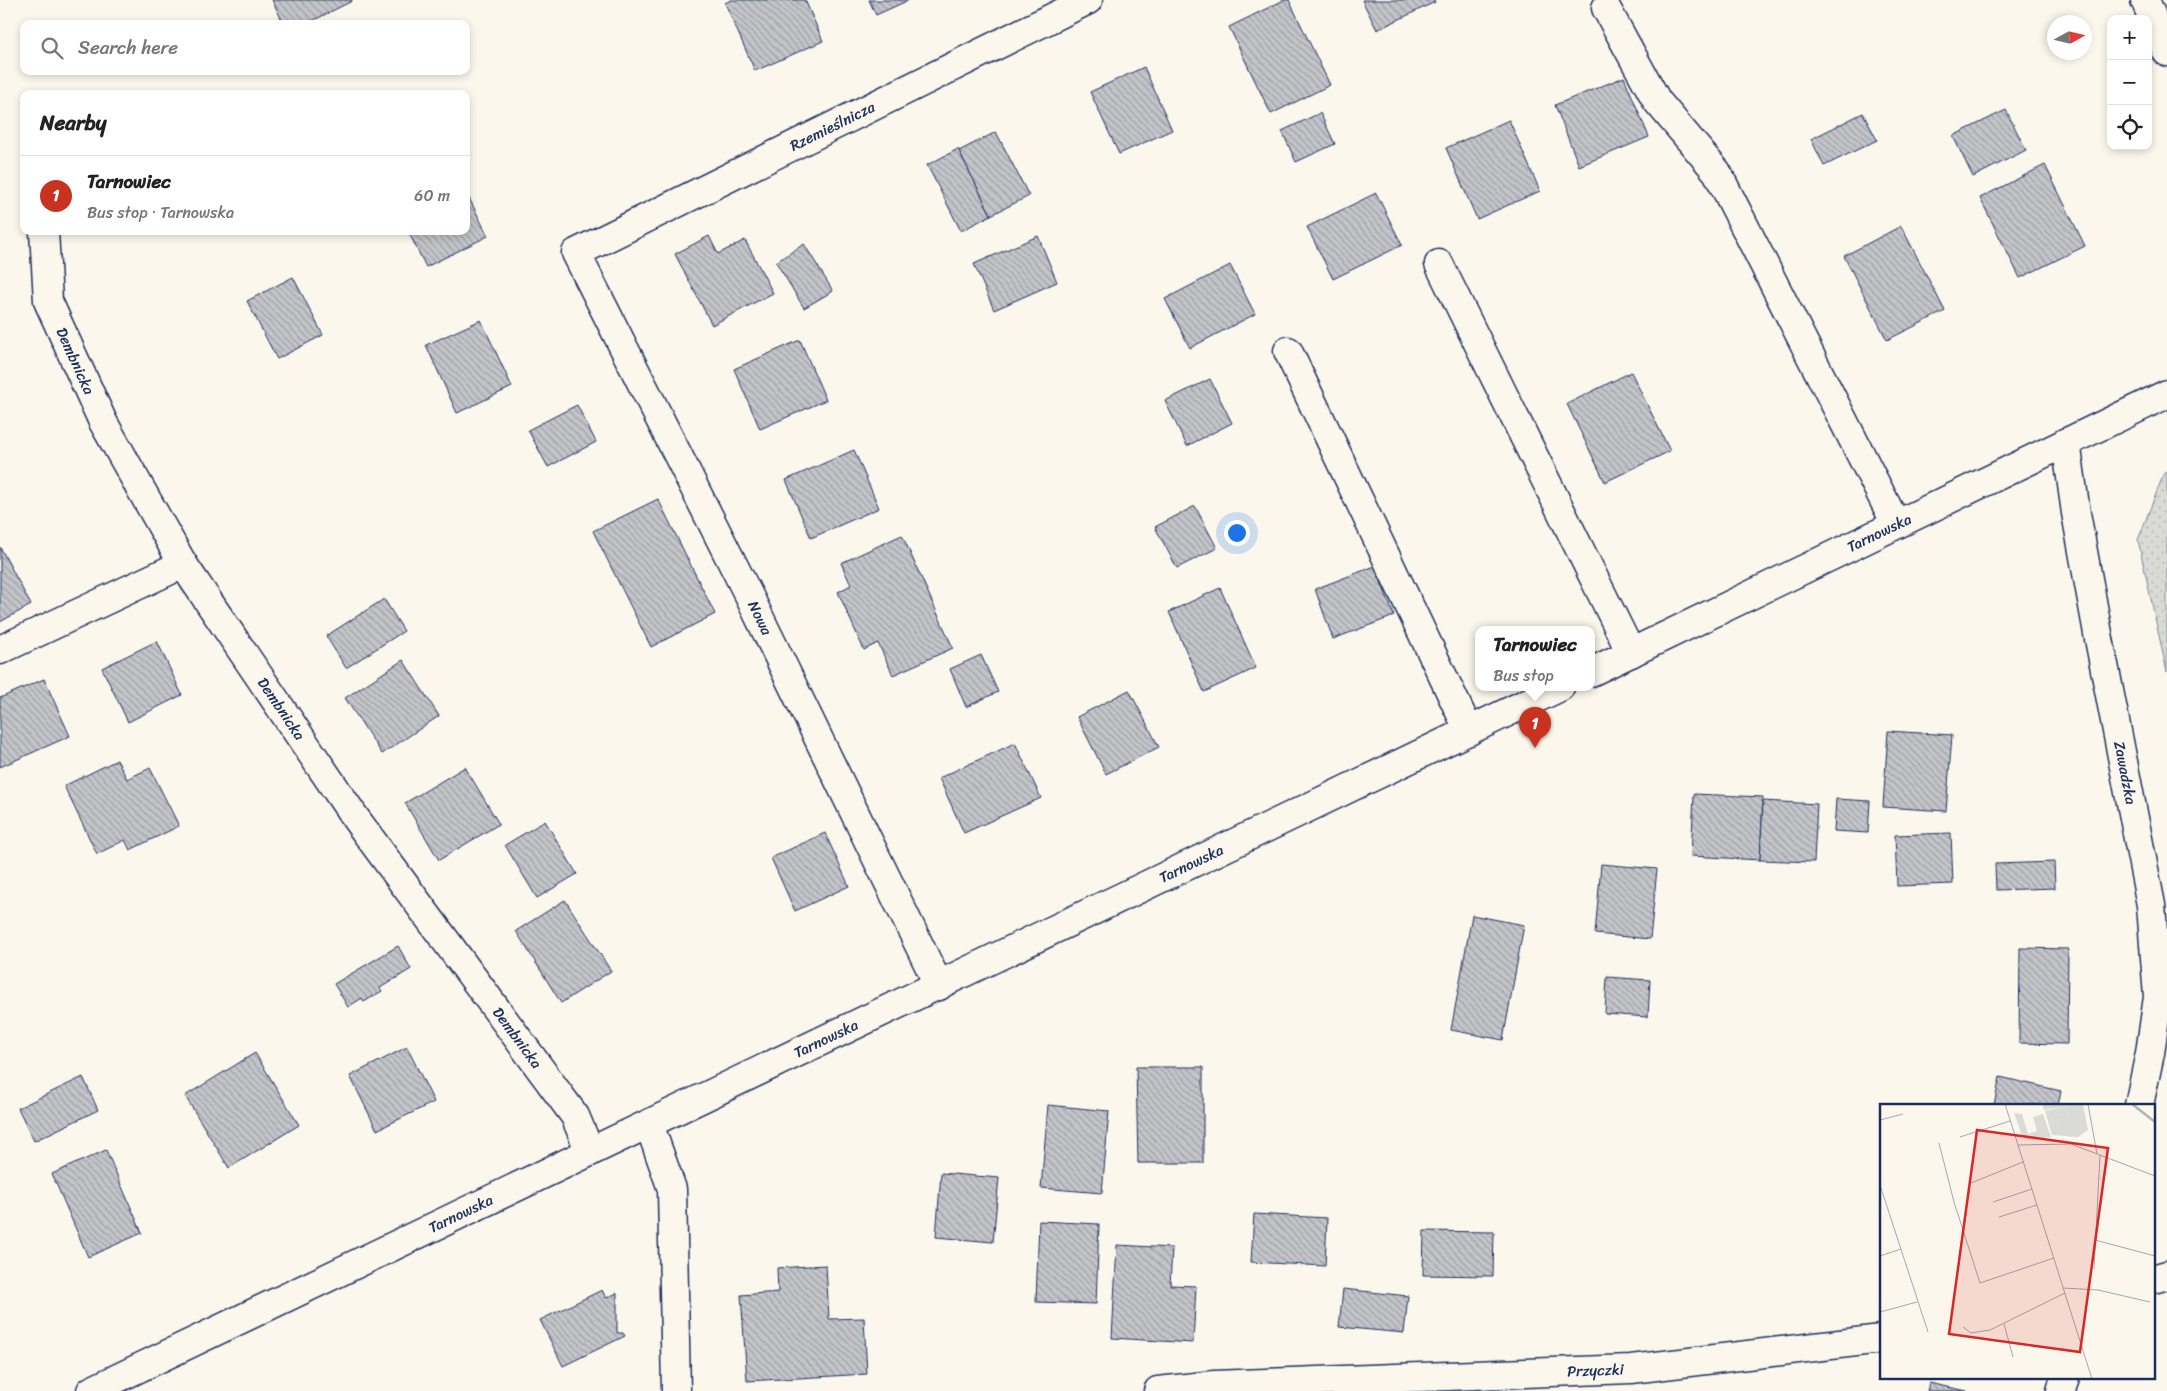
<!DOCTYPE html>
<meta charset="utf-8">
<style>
body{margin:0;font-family:Sriracha,sans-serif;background:#f6f6f6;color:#222}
.controls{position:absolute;right:15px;top:15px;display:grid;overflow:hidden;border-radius:10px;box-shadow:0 2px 8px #0003}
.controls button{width:45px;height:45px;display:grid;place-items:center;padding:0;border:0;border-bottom:1px solid #e0e0e0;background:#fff;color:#222;font:25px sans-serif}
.compass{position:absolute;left:2047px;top:15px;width:45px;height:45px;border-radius:50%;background:#fff;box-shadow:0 2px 8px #0003;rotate:82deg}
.you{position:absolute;left:1236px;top:532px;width:18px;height:18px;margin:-12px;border:4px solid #fff;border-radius:50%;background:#1a73e8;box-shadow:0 0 0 8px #1a73e833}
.badge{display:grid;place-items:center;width:32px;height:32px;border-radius:50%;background:#c8321e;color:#fff;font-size:16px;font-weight:700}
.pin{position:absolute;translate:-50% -41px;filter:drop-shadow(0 1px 2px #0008)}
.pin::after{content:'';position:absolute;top:26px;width:18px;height:15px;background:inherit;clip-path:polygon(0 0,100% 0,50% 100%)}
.popup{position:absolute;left:1475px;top:626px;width:120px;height:65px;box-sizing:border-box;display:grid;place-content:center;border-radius:10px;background:#fff;filter:drop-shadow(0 1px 4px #0005);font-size:16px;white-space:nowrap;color:#767676}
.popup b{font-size:19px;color:#222}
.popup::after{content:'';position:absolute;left:50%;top:100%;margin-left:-10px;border:10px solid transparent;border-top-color:#fff}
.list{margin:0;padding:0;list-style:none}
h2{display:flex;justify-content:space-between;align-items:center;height:65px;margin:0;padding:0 20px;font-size:21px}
h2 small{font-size:16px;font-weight:400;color:#767676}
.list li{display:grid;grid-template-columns:32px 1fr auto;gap:15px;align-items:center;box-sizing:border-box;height:80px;padding:0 20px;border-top:1px solid #e0e0e0}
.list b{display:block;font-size:19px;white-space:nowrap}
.list p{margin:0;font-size:16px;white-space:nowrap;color:#767676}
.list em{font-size:16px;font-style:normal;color:#767676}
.icon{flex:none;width:28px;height:28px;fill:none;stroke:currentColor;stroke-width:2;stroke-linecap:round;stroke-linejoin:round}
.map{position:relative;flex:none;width:2167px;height:1391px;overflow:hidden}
.search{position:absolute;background:#fff;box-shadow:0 2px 8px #0003;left:20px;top:20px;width:450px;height:55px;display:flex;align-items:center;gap:12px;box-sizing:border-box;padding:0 18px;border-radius:10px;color:#767676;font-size:19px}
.panel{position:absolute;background:#fff;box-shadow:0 2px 8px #0003;left:20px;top:90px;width:450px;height:145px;border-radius:10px}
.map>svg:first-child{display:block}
.grass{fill:url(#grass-dots);stroke:#7a849a}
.building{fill:url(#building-back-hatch);stroke:#1b2f5e}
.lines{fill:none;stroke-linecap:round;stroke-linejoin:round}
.minor-casing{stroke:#1b2f5e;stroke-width:31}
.major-casing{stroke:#1b2f5e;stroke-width:31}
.minor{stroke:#fbf7ec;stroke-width:28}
.major{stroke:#fbf7ec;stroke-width:28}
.labels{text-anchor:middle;stroke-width:5;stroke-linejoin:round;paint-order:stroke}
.street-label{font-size:15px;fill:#1b2f5e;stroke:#fbf7ec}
.inset-river{fill:none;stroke:#afb3bb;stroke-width:2.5}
.inset-road{fill:none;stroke:#a1a7b3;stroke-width:1}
.view{fill:#d62828;fill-opacity:0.15;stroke:#d62828;stroke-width:2.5}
.inset-edge{fill:none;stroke:#1b2f5e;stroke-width:2.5}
</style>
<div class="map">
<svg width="2167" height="1391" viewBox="0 0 2167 1391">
<defs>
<pattern id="grass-dots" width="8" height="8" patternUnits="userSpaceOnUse" patternTransform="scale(1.25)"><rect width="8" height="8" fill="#dadad7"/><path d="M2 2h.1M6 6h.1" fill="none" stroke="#babbbb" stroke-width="1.8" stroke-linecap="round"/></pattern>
<pattern id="building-back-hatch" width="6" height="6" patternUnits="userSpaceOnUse" patternTransform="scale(1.25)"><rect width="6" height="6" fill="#c3c5c9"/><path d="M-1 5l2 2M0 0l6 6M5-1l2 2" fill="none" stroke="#9ea0a6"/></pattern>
</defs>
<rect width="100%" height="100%" fill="#fbf7ec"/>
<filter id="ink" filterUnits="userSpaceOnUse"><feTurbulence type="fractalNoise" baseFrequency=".02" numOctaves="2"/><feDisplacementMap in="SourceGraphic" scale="10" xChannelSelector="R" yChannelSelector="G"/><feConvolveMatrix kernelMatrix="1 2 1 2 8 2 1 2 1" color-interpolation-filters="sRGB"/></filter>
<g filter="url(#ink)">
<!-- grass -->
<path class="grass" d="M 2167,472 L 2167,672 L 2138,540 L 2164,473 Z"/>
<!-- building -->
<g class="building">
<path d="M 272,0 L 352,0 L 352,1 L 306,24 L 284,24 Z"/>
<path d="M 731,0 L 805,0 L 823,41 L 755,71 L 725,3 Z"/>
<path d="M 869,0 L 909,0 L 876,15 Z"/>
<path d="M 1284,0 L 1289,0 L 1330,85 L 1271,114 L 1229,27 Z"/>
<path d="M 1362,0 L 1434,0 L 1435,2 L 1377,30 Z"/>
<path d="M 1144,67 L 1172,130 L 1119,154 L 1090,92 Z"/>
<path d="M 1624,77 L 1649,137 L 1579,166 L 1555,105 Z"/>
<path d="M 2006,110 L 2026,150 L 1973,177 L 1953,136 Z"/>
<path d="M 1320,113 L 1335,144 L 1296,162 L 1282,131 Z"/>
<path d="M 1863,113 L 1877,140 L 1824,166 L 1811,139 Z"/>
<path d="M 1509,120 L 1540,191 L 1477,219 L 1446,148 Z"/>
<path d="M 996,132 L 1029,196 L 991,215 L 959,151 Z"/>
<path d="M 958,149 L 991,215 L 961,231 L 927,165 Z"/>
<path d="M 2045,165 L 2085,246 L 2020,278 L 1980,198 Z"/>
<path d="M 466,192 L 488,236 L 426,267 L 408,231 L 466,231 Z"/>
<path d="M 1376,193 L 1402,245 L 1333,279 L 1307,227 Z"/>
<path d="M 1901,226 L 1945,311 L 1887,340 L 1844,256 Z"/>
<path d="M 709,236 L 718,254 L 745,240 L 773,293 L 712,325 L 675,254 Z"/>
<path d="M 1038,236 L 1057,282 L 994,310 L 974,264 Z"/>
<path d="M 804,244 L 833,291 L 804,308 L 776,262 Z"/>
<path d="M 1230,265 L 1255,314 L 1190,348 L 1165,299 Z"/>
<path d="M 293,277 L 323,335 L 277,359 L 247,301 Z"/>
<path d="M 481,320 L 512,387 L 457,413 L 426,345 Z"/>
<path d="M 800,340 L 826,400 L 760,429 L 734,369 Z"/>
<path d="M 1631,372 L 1670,451 L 1605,482 L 1567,404 Z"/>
<path d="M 1210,379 L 1232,423 L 1187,446 L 1165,401 Z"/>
<path d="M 577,405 L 596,442 L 548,467 L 528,430 Z"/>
<path d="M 854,450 L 879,508 L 811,538 L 786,480 Z"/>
<path d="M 658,499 L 715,614 L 651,647 L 593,531 Z"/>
<path d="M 1195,506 L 1217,548 L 1177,568 L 1155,527 Z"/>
<path d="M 902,535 L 953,648 L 893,675 L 878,643 L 864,650 L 838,592 L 851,585 L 841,563 Z"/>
<path d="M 0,547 L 31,605 L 0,622 Z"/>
<path d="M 1375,566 L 1394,616 L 1333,639 L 1315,589 Z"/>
<path d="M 1220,588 L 1256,668 L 1204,692 L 1169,612 Z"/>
<path d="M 384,599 L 404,631 L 346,668 L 326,636 Z"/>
<path d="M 157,641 L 182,695 L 128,722 L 102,668 Z"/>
<path d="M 981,655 L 998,692 L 966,707 L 950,669 Z"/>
<path d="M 403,660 L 439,716 L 382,754 L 345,698 Z"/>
<path d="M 44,679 L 70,736 L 0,767 L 0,698 Z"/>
<path d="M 1129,690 L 1159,747 L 1106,774 L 1077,717 Z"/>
<path d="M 1888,731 L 1952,735 L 1946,811 L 1883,807 Z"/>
<path d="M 1015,743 L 1041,798 L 964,833 L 939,778 Z"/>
<path d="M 117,760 L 127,779 L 150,768 L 179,826 L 130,850 L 125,840 L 97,854 L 64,786 Z"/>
<path d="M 465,767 L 499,824 L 439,860 L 405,803 Z"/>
<path d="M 1694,794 L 1763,797 L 1760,860 L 1691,856 Z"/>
<path d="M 1836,799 L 1870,801 L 1868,833 L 1834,831 Z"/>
<path d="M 1763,801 L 1817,804 L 1814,862 L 1760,860 Z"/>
<path d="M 545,821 L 577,874 L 537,898 L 505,845 Z"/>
<path d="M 825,833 L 849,886 L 795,911 L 771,858 Z"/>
<path d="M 1951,833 L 1953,884 L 1897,886 L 1895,835 Z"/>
<path d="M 2054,862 L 2055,888 L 1996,890 L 1995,864 Z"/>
<path d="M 1601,864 L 1657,869 L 1650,939 L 1595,934 Z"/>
<path d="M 565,900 L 611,971 L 561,1003 L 516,931 Z"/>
<path d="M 1472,915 L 1524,925 L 1503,1040 L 1451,1030 Z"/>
<path d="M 398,946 L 411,969 L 380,988 L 382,991 L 364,1002 L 362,998 L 348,1007 L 334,984 Z"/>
<path d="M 2020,948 L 2068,949 L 2067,1044 L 2019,1043 Z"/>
<path d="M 1607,977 L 1650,980 L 1648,1017 L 1605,1014 Z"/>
<path d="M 407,1047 L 434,1102 L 377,1130 L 350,1076 Z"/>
<path d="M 255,1053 L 299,1125 L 229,1168 L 185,1096 Z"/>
<path d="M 1136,1067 L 1203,1067 L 1203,1163 L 1138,1163 Z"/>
<path d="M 83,1077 L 98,1110 L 34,1141 L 18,1108 Z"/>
<path d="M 2000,1077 L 2061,1091 L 2058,1105 L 1994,1105 Z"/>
<path d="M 1048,1105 L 1109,1111 L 1102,1193 L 1041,1188 Z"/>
<path d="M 106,1150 L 142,1233 L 88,1257 L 52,1174 Z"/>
<path d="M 941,1173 L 999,1178 L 993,1242 L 936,1237 Z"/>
<path d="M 1254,1214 L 1327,1218 L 1325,1266 L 1251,1262 Z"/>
<path d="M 1039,1221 L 1099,1224 L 1096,1304 L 1036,1302 Z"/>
<path d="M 1424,1231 L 1494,1232 L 1493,1276 L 1423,1275 Z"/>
<path d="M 1117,1245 L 1172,1248 L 1170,1285 L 1196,1286 L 1193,1343 L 1112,1338 Z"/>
<path d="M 826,1265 L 829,1319 L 864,1318 L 867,1374 L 747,1381 L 741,1295 L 778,1292 L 777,1268 Z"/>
<path d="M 1343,1289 L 1408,1296 L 1404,1333 L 1339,1327 Z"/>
<path d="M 602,1290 L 606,1298 L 617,1293 L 617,1333 L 623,1333 L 625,1336 L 563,1366 L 540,1320 Z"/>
<path d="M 1929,1383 L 1967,1391 L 1927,1391 Z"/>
</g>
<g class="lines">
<!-- minor casing -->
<g class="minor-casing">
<g id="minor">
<path d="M 2145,0 L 2167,52"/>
<path d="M 1606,8 L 1657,101 L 1717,172 L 1896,524"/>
<path id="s1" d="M 44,231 L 48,301 L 103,422 L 183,564 L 356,819 L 575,1116 L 590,1152"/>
<path d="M 1439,264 L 1631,653"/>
<path d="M 1288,351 L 1469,731"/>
<path id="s2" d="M 2066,442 L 2076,513 L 2099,639 L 2151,905 L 2158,997 L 2150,1053 L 2139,1105"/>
<path d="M 0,650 L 183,564"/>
<path id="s3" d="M 939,986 L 750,598 L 576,253 L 1088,0"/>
<path d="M 649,1124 L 672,1189 L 676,1391"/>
<path d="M 2153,1279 L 2167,1275"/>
<path id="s4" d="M 1158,1391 L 1214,1385 L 1631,1369 L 1881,1339"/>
<path d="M 2061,1391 L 2065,1377"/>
</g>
</g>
<!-- major casing -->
<g class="major-casing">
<g id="major">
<path id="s5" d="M 1591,672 L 2167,394"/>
<path id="s6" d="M 91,1391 L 1560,687"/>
</g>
</g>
<!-- minor -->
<use href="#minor" class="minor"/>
<!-- major -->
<use href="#major" class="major"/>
</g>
</g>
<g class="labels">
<!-- street labels -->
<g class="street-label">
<text dy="5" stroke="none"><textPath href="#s3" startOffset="1104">Rzemieślnicza</textPath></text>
<text dy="5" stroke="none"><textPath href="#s1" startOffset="136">Dembnicka</textPath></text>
<text dy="5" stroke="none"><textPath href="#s5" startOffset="320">Tarnowska</textPath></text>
<text transform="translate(760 618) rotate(64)" y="5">Nowa</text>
<text dy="5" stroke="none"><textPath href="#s1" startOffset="541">Dembnicka</textPath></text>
<text dy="5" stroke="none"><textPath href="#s2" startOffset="336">Zawadzka</textPath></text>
<text dy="5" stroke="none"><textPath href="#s6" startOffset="1220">Tarnowska</textPath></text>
<text dy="5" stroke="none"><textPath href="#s1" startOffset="946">Dembnicka</textPath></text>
<text dy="5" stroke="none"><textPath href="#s6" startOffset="815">Tarnowska</textPath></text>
<text dy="5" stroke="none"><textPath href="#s6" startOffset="410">Tarnowska</textPath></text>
<text dy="5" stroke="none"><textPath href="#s4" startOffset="438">Przyczki</textPath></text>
</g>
</g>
<!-- overview -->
<g transform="translate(1880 1104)">
<rect width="275" height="275" fill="#fbf7ec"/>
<path d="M 162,0 L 203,1 L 208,26 L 198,33 L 172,31 L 165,7 L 169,6 L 171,18 L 196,13 L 189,14 L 187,2 L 164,6 ZM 134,9 L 142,10 L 148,30 L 157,27 L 153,13 L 163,10 L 171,33 L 148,36 L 142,32 Z" fill="#dadad7"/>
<path d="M 187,2 L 189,14 L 196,13 L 199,31 L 189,33 L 185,15 L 171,18 L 169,6 Z" fill="#dadad7"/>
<path class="inset-river" d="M 252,0 L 275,18"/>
<path class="inset-road" d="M 125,0 L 212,275M 208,0 L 217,50M 0,16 L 23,10M 80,33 L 130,17M 59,39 L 74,98 L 100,179 L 174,154M 138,41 L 191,40 L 275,72M 91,79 L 143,58M 0,81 L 48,228M 113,98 L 152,85M 119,113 L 157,101M 215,136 L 275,152M 0,152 L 21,145M 214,165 L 220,51M 183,184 L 218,186 L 270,198M 0,208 L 37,198M 124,220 L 133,253M 83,223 L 91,229 L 110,226 L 185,189"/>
<path class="view" d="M 97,26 L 228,44 L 200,248 L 69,230 Z"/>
<rect width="275" height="275" class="inset-edge"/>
</g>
</svg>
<div class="controls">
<button>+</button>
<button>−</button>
<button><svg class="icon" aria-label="locate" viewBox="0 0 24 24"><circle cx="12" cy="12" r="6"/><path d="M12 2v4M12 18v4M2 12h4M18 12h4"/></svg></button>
</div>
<svg class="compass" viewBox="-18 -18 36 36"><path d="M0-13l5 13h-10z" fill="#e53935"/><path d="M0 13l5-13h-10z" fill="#767676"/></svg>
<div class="you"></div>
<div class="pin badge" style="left:1535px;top:748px">1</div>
<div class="popup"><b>Tarnowiec</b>Bus stop</div>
<div class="search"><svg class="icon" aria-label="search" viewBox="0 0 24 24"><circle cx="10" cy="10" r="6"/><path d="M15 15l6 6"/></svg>Search here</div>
<section class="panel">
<h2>Nearby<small></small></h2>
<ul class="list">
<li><span class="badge">1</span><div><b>Tarnowiec</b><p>Bus stop · Tarnowska</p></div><em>60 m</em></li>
</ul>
</section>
</div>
